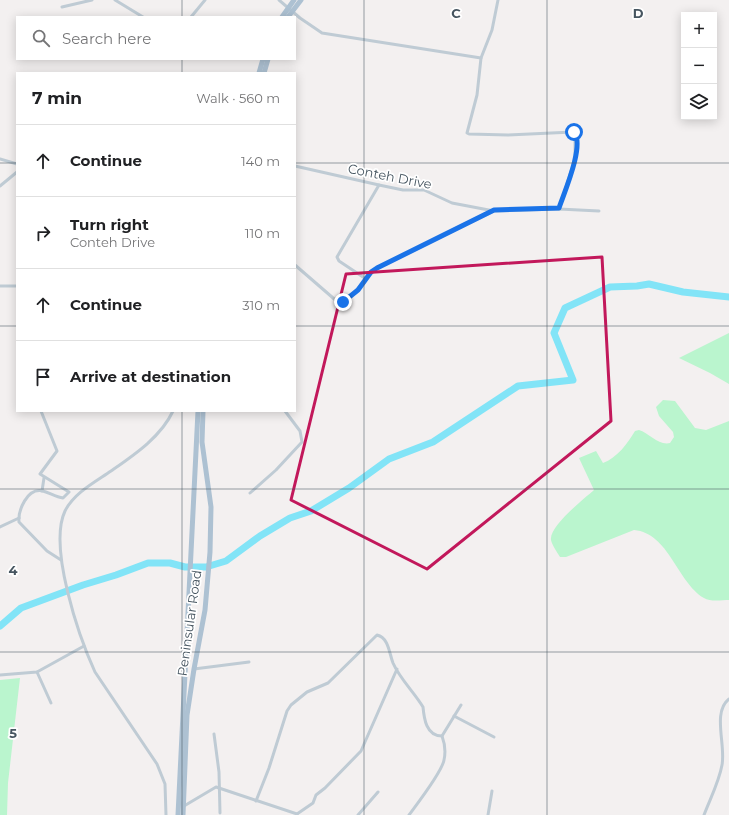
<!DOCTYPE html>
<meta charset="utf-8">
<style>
body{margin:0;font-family:Montserrat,sans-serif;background:#f6f6f6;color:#202124}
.controls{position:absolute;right:12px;top:12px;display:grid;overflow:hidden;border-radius:0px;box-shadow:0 2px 10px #0003}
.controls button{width:36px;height:36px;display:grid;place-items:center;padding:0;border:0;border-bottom:1px solid #e0e0e0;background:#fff;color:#202124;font:20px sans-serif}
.stop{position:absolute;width:12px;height:12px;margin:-9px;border:3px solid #1a73e8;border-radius:50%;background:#fff}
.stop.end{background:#1a73e8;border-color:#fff;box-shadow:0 1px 4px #0008}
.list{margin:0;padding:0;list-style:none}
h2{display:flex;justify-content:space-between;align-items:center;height:52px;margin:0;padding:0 16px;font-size:17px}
h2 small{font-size:13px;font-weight:400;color:#757577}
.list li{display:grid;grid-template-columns:26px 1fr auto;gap:12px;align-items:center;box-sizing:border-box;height:72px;padding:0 16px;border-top:1px solid #e0e0e0}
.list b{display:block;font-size:15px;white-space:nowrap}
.list p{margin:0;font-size:13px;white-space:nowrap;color:#757577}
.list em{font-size:13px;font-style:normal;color:#757577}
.icon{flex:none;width:22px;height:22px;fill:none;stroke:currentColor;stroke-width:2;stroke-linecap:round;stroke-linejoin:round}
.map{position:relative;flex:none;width:729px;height:815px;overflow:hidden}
.search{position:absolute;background:#fff;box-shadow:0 2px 10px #0003;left:16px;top:16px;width:280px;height:44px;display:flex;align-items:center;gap:10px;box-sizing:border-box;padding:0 14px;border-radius:0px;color:#757577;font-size:15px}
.panel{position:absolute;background:#fff;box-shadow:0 2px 10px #0003;left:16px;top:72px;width:280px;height:340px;border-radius:0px}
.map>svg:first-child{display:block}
.green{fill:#baf5ce}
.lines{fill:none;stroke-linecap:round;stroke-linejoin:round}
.river{stroke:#82e4f7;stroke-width:7}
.street{stroke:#bfcbd4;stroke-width:3}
.primary{stroke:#adc1d2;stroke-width:5}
.route{stroke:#1a73e8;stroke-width:5}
.marked{fill:none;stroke:#c2185b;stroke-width:3;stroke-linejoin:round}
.grid{fill:none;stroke:#465560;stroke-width:1;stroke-opacity:0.55}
.labels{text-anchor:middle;stroke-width:3.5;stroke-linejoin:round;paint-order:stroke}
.street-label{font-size:13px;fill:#465560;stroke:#fff}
.grid-label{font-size:13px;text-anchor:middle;font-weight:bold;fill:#465560;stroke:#fff;stroke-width:3.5;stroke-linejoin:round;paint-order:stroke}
</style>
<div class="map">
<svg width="729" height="815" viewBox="0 0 729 815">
<rect width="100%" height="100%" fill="#f3f0f0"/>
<!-- green -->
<g class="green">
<path d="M 729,333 L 729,384 L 710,373 L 679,358 Z"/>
<path d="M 663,400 L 675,401 L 695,428 L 706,430 L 729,421 L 729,600 C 722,600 710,602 704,598 C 677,582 669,533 634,530 L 566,557 L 560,557 C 557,552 552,545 551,540 C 549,526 584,499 594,490 L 579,458 L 596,451 L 603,463 C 617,458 628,443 635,431 L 639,430 C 649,433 659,446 670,443 L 674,437 L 673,432 L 659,416 L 656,407 Z"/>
<path d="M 20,678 L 8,783 L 7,815 L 0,815 L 0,680 Z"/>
</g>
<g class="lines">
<!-- river -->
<path class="river" d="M 0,626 L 21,608 L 83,585 L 116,575 L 148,563 L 170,563 L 185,567 L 206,567 L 226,561 L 260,536 L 290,518 L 311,511 L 349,488 L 389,459 L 433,442 L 518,386 L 573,380 L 554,333 L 565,308 L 610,287 L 637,286 L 649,284 L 683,292 L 729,297"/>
<!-- street -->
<g class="street">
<path d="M 115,0 L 143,17"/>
<path d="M 279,0 L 300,18 L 322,33 L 481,58 L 492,30 L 498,0"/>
<path d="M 62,7 L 92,0"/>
<path d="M 191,17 L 205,0"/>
<path d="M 481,58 L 477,95 L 467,133 L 469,134 L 508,135 L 573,132 L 575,134 L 575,159 L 559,209"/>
<path d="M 0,159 L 17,164"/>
<path d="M 295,166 L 379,185 L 403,190 L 424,190 L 452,203 L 494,211 L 559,209 L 599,211"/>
<path d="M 0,186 L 17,172"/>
<path d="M 295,265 L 340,304 C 356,296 363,278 377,268 L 494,211"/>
<path d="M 366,279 L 339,261 L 337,257 L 379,185"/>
<path d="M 0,286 L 17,286"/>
<path d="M 41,411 L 57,451 L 40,474 L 69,492 L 63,498 C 56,497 50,493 43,491 C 27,487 18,511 19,522 L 47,551 L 61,560"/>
<path d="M 42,491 L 44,478"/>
<path d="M 250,493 L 276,470 L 302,442 L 300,431 L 285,411"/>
<path d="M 0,527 L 19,518"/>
<path d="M 194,669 L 249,662"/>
<path d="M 37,672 L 51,703"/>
<path d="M 0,675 L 37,672 L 84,646"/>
<path d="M 454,716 L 494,737"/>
<path d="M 214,734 L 219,772 L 220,813"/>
<path d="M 256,801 L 269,768 L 287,711 L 291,705 L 307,692 L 328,683 L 377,635 C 389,638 389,653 393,663 C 400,679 414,692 423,707 C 424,718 426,736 442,736 L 461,705"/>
<path d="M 184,806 L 216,787 L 297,814"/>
<path d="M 297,814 L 313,803 L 316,795 L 325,788 L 361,751 L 397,669"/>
<path d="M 166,815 L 165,784 L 157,764 L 95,672 C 79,637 48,547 65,511 C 74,493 95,482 111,471 C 134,455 161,437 173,411"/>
<path d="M 358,815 L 378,792"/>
<path d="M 409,815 C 417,804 442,772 444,760 C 446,751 445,744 442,736"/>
<path d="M 488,815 L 492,791"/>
<path d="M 704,815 C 710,799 719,782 722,765 C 726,745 712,712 729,699"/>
</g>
<!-- primary -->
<g class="primary">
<path d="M 282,17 L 294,0"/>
<path d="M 288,17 L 301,0"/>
<path d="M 259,73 L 263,59"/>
<path d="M 264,73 L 268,59"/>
<path d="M 178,815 L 198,411"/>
<path d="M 183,815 L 187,715 L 194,669 L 205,610 L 210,552 L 211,507 L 202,442 L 203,411"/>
</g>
</g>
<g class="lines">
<!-- route -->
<path class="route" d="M 343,302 L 358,290 L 371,272 L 377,268 L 494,210 L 559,208 C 564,193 585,145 574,132"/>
</g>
<!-- marked area -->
<path class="marked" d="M 602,257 L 611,421 L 427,569 L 291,500 L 346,274 Z"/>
<!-- grid -->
<path class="grid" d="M 182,0 L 182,17M 364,0 L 364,815M 547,0 L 547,815M 182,59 L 182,73M 0,163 L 17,163M 295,163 L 729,163M 0,326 L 17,326M 295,326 L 729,326M 182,411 L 182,815M 0,489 L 729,489M 0,652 L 729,652"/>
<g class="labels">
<!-- street labels -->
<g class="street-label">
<text transform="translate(390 176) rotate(11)" y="5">Conteh Drive</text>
<text transform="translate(189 623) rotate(-82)" y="5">Peninsular Road</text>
</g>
</g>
<g class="grid-label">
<text x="456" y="18">C</text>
<text x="638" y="18">D</text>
<text x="13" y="575">4</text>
<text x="13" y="738">5</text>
</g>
</svg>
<div class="controls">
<button>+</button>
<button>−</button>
<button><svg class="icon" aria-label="layers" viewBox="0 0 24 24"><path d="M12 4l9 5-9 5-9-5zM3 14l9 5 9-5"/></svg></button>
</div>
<div class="stop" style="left:574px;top:132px"></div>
<div class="stop end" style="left:343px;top:302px"></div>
<div class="search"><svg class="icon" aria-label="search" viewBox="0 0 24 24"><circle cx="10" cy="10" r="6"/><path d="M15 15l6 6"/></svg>Search here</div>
<section class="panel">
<h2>7 min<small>Walk · 560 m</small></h2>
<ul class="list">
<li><svg class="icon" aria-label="ahead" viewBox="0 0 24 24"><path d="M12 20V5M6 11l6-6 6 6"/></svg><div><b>Continue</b></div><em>140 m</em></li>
<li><svg class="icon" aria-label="right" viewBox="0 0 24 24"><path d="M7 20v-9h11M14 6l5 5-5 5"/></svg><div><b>Turn right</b><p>Conteh Drive</p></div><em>110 m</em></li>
<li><svg class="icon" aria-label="ahead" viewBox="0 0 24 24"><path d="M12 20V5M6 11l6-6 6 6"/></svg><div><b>Continue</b></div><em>310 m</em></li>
<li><svg class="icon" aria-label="arrive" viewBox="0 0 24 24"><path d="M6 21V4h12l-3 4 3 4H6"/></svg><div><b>Arrive at destination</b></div></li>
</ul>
</section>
</div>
